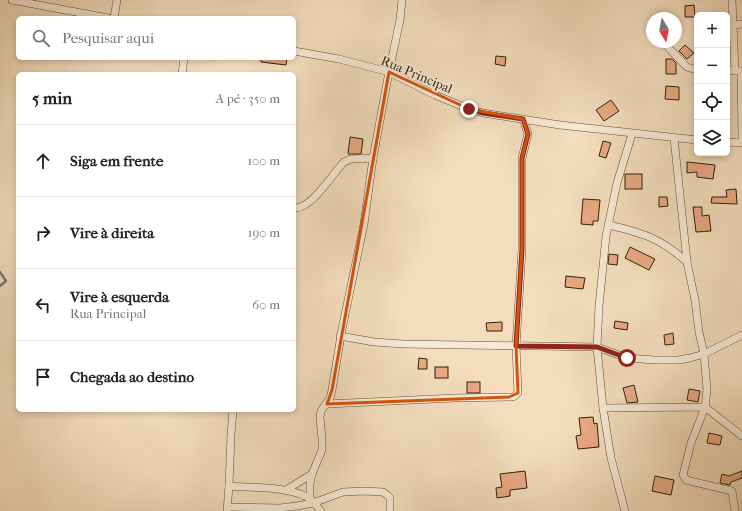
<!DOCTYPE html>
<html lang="pt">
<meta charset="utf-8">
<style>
body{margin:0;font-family:"IM FELL French Canon",serif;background:#f2f2f2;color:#202124}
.controls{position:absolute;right:12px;top:12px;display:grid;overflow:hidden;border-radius:6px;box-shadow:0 2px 6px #0003}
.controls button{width:36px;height:36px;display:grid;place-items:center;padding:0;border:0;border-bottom:1px solid #e0e0e0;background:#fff;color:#202124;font:20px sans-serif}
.compass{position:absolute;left:646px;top:12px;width:36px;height:36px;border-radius:50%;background:#fff;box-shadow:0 2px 6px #0003;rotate:170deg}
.stop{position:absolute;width:12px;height:12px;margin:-9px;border:3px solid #8f2418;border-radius:50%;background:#fff}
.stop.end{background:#8f2418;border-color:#fff;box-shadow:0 1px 4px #0008}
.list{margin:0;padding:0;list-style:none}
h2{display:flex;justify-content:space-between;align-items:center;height:52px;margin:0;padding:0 16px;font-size:17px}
h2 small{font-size:13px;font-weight:400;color:#757577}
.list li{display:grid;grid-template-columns:26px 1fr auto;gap:12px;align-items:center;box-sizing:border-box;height:72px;padding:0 16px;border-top:1px solid #e0e0e0}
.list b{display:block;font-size:15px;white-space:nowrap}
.list p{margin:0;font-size:13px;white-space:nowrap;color:#757577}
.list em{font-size:13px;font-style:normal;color:#757577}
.icon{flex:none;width:22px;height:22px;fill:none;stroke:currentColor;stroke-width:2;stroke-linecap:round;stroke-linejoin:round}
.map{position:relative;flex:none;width:742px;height:511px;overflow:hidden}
.search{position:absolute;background:#fff;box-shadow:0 2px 6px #0003;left:16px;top:16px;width:280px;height:44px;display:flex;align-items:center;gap:10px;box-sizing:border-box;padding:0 14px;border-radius:6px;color:#757577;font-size:15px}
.panel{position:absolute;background:#fff;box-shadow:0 2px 6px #0003;left:16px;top:72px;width:280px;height:340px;border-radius:6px}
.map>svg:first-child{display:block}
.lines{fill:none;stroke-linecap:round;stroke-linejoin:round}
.stream{stroke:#747c75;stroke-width:2.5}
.building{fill:#e8a983;stroke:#30200a}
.minor-casing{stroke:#614f37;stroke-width:8}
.minor{stroke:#f7e9d4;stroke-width:7}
.route{stroke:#8f2418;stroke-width:5}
.marked{fill:none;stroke:#d6530c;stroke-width:3;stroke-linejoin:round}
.labels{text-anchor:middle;stroke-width:3.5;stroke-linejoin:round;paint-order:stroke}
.street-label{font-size:13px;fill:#30200a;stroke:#f7e9d4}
</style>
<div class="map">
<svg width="742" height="511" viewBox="0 0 742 511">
<rect width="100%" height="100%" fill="#f3ddbd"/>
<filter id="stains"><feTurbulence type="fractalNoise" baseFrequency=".005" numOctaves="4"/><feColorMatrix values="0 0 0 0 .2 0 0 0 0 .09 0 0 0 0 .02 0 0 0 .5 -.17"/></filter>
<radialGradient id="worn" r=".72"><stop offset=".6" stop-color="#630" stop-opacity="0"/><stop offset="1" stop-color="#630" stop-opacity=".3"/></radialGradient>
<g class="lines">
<!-- stream -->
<path class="stream" d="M 0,272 L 6,281 L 0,286"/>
</g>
<!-- building -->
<g class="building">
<path d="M 694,5 L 695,17 L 685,17 L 685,6 Z"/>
<path d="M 685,45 L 694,53 L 687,59 L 679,51 Z"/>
<path d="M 496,56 L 506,57 L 505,66 L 495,64 Z"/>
<path d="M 261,58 L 287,58 L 286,65 L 261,62 Z"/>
<path d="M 666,59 L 672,59 L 676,63 L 676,74 L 666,74 Z"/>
<path d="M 666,86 L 679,87 L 679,100 L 665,99 Z"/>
<path d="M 611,100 L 619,111 L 604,121 L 596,110 Z"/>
<path d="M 350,137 L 363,139 L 361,154 L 348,154 Z"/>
<path d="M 603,141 L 611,143 L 606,158 L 599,156 Z"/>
<path d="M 687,162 L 715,165 L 713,179 L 697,177 L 697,172 L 687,173 Z"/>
<rect x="625" y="174" width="17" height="15"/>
<path d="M 736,189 L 737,204 L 711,203 L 712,197 L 727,197 L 726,190 Z"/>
<path d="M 659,197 L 667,197 L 668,206 L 659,207 Z"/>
<path d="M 583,199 L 600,200 L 598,221 L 593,221 L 593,225 L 581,224 Z"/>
<path d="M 693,207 L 702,207 L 702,216 L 709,215 L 711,231 L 696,232 Z"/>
<path d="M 630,247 L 655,259 L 649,270 L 625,258 Z"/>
<path d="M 609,254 L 618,255 L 617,265 L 608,264 Z"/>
<path d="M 566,276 L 585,278 L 583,289 L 565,287 Z"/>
<path d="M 615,321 L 628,323 L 627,330 L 614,328 Z"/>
<path d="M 502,322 L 502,331 L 487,331 L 486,323 Z"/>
<path d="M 673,333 L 674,344 L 665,345 L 664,335 Z"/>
<path d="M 419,358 L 427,359 L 427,369 L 418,369 Z"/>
<rect x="435" y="367" width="13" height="11"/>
<rect x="467" y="382" width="13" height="11"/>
<path d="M 634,385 L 638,402 L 627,403 L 623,388 Z"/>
<path d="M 689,389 L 700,391 L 698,402 L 687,400 Z"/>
<path d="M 593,417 L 594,424 L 597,423 L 599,447 L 578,449 L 576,436 L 581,435 L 579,418 Z"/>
<path d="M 709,433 L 722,436 L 720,445 L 707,443 Z"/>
<path d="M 525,471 L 527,488 L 510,490 L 510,496 L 497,498 L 496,488 L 502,487 L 500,474 Z"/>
<path d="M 742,471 L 742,478 L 731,482 L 730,485 L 720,483 L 722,474 L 729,476 Z"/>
<path d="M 655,476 L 674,480 L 671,495 L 652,491 Z"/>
</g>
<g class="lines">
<!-- minor casing -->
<g class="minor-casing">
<g id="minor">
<path d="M 12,0 L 108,18"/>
<path d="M 732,0 L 735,71"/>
<path d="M 114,18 L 117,0"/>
<path d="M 732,25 L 742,24"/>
<path d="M 650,27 L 652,30"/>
<path d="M 663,42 L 687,67 L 697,70"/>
<path d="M 294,51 L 339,59 L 389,72 L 435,95 L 469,109 L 483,113 L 560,125 L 697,140"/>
<path d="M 727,70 L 740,71"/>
<path d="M 741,71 L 742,138"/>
<path d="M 182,74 L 184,58"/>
<path d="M 674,138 L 687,262 L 695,300 L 699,332 L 704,354 L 707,390 L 705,407 L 691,443 L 683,475 L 686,480 L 732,491 L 735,511"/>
<path d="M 727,142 L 742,143"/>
<path d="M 294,208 C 311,210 333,173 344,162 L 351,159 L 373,158"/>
<path d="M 609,225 C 643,233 660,238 687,262"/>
<path d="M 340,336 L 374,342 L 403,344 L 597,347 L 627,358 L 655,360 L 678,360 L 690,358 L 704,354 L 742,335"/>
<path d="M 327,404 L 455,398 L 509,397 L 513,397 L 518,393 L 516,346 L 522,249 L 522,158 L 528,134 L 523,119"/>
<path d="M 603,408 L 705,407 L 742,436"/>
<path d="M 229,486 C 250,488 295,486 311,500 C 315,503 318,508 321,511"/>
<path d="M 286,490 L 312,474"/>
<path d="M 310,500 L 310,483 L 312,474 L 322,450 L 322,439 L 320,418 L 321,411 L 330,398 L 332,390 L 342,329 L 364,224 L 373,158 L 389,72 L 400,20 L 402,0"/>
<path d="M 227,507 L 280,508 L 297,506 L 313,503 L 343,492 L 363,491 L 383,492 L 387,495 L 390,498 L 390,511"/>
<path d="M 227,511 L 229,486 L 231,435 L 233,410"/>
<path d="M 625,511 L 611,458 L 603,408 L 597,347 L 599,306 L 606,236 L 617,183 L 632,134"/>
</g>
</g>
<!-- minor -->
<use href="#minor" class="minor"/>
</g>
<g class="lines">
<!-- route -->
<path class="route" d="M 469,109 L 483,113 L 523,119 L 528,134 L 522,158 L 522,249 L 516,346 L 597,347 L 627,358"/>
</g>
<!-- marked area -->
<path class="marked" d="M 389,72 L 469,109 L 523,119 L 528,134 L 522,158 L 522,249 L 516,346 L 518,393 L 509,397 L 327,404 L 332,390 Z"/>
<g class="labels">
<!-- street labels -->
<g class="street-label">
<text transform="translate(417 74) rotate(23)" y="5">Rua Principal</text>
</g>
</g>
<rect width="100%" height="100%" filter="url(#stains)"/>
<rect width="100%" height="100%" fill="url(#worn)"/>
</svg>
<div class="controls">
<button>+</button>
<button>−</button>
<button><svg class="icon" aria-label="locate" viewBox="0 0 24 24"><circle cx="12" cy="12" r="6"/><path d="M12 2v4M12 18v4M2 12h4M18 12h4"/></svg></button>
<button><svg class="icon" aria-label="layers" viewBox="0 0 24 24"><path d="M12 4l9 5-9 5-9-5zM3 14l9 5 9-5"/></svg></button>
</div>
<svg class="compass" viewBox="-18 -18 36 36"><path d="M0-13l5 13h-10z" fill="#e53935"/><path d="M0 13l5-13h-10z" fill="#757577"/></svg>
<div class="stop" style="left:627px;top:358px"></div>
<div class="stop end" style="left:469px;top:109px"></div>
<div class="search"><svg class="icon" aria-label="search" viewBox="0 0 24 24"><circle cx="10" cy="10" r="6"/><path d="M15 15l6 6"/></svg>Pesquisar aqui</div>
<section class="panel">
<h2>5 min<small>A pé · 350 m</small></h2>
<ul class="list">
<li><svg class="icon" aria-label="ahead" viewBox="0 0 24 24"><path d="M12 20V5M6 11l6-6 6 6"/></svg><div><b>Siga em frente</b></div><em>100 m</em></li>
<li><svg class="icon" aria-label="right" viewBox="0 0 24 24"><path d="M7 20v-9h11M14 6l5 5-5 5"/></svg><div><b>Vire à direita</b></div><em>190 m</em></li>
<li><svg class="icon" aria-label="left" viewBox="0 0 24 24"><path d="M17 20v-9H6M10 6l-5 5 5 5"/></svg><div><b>Vire à esquerda</b><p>Rua Principal</p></div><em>60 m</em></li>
<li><svg class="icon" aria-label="arrive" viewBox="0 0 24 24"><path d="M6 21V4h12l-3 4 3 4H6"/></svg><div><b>Chegada ao destino</b></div></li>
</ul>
</section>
</div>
